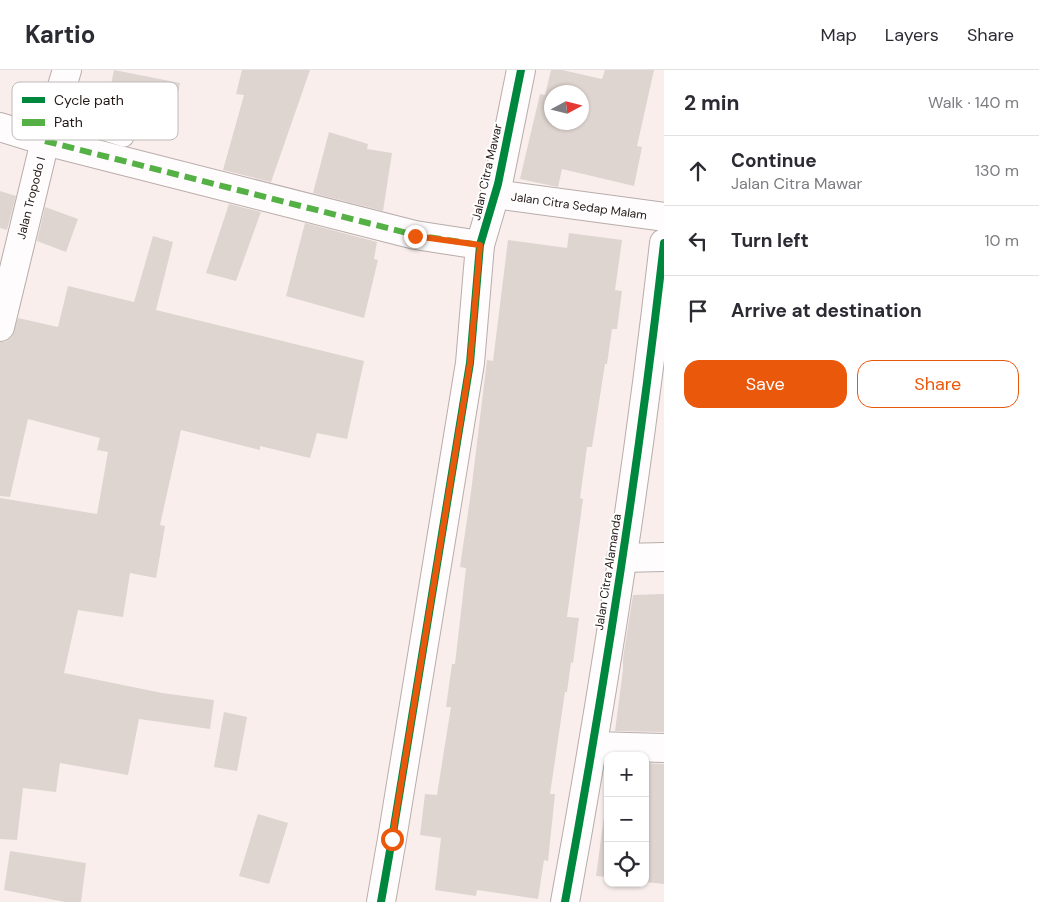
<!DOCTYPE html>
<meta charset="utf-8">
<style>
body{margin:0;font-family:"DM Sans",sans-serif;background:#f2f2f3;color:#2b2b33}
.controls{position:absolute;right:15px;bottom:15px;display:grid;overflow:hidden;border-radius:10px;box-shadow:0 1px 4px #0004}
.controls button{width:45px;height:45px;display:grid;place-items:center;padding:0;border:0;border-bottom:1px solid #e1e1e2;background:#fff;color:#2b2b33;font:25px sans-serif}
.compass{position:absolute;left:544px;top:15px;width:45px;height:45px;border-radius:50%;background:#fff;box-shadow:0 1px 4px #0004;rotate:83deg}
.stop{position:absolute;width:15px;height:15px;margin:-11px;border:4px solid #ea580c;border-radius:50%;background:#fff}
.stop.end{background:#ea580c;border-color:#fff;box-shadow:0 1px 5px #0008}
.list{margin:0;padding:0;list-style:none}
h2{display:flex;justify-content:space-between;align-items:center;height:65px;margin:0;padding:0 20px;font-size:21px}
h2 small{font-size:16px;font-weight:400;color:#7c7c81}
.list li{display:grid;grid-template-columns:32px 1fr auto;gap:15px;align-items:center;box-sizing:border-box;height:70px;padding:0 20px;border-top:1px solid #e1e1e2}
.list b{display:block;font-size:19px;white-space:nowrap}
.list p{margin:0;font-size:16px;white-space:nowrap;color:#7c7c81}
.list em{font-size:16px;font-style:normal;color:#7c7c81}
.actions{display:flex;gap:10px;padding:15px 20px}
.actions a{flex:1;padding:11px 0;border:1px solid #ea580c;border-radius:15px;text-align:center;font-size:18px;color:#ea580c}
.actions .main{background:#ea580c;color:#fff}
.icon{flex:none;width:28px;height:28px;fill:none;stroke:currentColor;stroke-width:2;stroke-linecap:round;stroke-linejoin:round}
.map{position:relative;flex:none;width:664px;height:832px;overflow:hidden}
header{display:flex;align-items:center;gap:30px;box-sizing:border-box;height:70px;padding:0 25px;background:#fff;border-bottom:1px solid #e1e1e2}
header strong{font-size:24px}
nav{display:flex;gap:28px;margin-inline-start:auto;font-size:18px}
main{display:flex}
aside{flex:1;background:#fff}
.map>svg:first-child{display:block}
.building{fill:#ded4d0;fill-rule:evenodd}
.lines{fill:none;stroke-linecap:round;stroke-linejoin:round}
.service-casing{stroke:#b8adab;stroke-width:21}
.minor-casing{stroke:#b8adab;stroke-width:30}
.tertiary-casing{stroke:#b8adab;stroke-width:30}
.service{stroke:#fefcfc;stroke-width:19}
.minor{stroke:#fefcfc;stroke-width:28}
.tertiary{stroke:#fefcfc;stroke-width:28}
.quiet{stroke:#55b145;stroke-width:6;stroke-dasharray:12 6;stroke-linecap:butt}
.cycleway-casing{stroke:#fff;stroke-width:11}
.cycleway{stroke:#00873e;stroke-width:8}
.route{stroke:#ea580c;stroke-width:6}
.labels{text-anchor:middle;stroke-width:4;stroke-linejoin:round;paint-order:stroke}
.street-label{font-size:12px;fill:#241917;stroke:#fff}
.key{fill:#fff;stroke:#bdbab9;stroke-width:1}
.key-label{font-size:14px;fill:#241917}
</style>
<header>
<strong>Kartio</strong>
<nav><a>Map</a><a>Layers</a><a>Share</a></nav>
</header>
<main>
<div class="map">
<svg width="664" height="832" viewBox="0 0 664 832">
<rect width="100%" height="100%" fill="#f9eeec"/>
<!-- building -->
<g class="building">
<path d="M 114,0 L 180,13 L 175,38 L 109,25 Z"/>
<path d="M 242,0 L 310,0 L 271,112 L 223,100 L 244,25 L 236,24 Z"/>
<path d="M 551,0 L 562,0 L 602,9 L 605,0 L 654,0 L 637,76 L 642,77 L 634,116 L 562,99 L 558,117 L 520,109 L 540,24 L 545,25 ZM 552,22 L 582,22 L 582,52 L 552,52 Z"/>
<path d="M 329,62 L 368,74 L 367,79 L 392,83 L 383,141 L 313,123 Z"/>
<path d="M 0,121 L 16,126 L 7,160 L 0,158 Z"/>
<path d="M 229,134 L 261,142 L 236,211 L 206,203 Z"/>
<path d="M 45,137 L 78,149 L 66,182 L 37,171 Z"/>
<path d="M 305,153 L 377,172 L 374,189 L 378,190 L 364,248 L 286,226 Z"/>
<path d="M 569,163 L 622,170 L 615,220 L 622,221 L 617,259 L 612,259 L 607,294 L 605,294 L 592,377 L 587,377 L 580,428 L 583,429 L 567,547 L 579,548 L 573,593 L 571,592 L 567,622 L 565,622 L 550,724 L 555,724 L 548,791 L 544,790 L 538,829 L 477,820 L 476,826 L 435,820 L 441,768 L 420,765 L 425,724 L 437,725 L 446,668 L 451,637 L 446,637 L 452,594 L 455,594 L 466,498 L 460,497 L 471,422 L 487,290 L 493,291 L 508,170 L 567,178 Z"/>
<path d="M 153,166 L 173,172 L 156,240 L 364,291 L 347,369 L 317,363 L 310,388 L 260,376 L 260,380 L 181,360 L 160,455 L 165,456 L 156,508 L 130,503 L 123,547 L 78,540 L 64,603 L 162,623 L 214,630 L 210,659 L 139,649 L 128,705 L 60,693 L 56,722 L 23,718 L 17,770 L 0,769 L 0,428 L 97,444 L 108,382 L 97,380 L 100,368 L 28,349 L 10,427 L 0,426 L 0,272 L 5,272 L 12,267 L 18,248 L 58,257 L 68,216 L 134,232 Z"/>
<path d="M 664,524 L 664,662 L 615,661 L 623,600 L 623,588 L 633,525 Z"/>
<path d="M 224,642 L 247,647 L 237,701 L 214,697 Z"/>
<path d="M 645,693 L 664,694 L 664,814 L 645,812 Z"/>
<path d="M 608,717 L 608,807 L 596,806 Z"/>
<path d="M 258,744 L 288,753 L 269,814 L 239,806 Z"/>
<path d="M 10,781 L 86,793 L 81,832 L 65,832 L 4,820 Z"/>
</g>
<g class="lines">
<!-- service casing -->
<g class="service-casing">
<path id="service" d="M 53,45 L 124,67"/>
</g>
<!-- minor casing -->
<g class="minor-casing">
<g id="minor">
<path d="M 0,57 L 45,71 L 415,165 L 480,175"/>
<path d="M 495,124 L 664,147"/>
<path d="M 621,488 L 664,487"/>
<path d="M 594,676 L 664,678"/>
<path d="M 381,832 L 392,769 L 470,293 L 480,175 L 498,114 L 521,0"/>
<path d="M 565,832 C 605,614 639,394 664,173"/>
</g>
</g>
<!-- tertiary casing -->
<g class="tertiary-casing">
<path id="tertiary" d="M 0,257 L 45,71 L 67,0"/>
</g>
<!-- service -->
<use href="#service" class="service"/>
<!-- minor -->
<use href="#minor" class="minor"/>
<!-- tertiary -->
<use href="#tertiary" class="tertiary"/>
<!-- quiet -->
<path class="quiet" d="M 45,71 L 415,165 L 480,175"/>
<!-- cycleway casing -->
<g class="cycleway-casing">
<g id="cycleway">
<path d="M 381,832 L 392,769 L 470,293 L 480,175 L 498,114 L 521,0"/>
<path d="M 565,832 C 605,614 639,394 664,173"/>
</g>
</g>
<!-- cycleway -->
<use href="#cycleway" class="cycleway"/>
</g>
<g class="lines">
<!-- route -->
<path class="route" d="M 392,769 L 470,293 L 480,175 L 415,166"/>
</g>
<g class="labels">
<!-- street labels -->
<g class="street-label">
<text transform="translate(487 102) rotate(-77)" y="4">Jalan Citra Mawar</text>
<text transform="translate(31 128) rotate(-76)" y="4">Jalan Tropodo I</text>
<text transform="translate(579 136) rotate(8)" y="4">Jalan Citra Sedap Malam</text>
<text transform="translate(608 502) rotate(-81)" y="4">Jalan Citra Alamanda</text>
</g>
</g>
<!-- legend -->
<rect x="12" y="12" width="166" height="58" rx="8" class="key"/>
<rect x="22" y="27" width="23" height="6" fill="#00873e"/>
<rect x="22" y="49" width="23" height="7" fill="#55b145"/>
<g class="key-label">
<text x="54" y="35">Cycle path</text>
<text x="54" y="57">Path</text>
</g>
</svg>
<div class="controls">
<button>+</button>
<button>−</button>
<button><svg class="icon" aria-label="locate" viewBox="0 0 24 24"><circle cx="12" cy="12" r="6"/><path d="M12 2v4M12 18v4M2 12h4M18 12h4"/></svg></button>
</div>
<svg class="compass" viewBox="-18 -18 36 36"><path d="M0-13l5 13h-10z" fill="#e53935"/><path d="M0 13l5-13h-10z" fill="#7c7c81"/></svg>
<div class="stop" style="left:392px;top:769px"></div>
<div class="stop end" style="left:415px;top:166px"></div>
</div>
<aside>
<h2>2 min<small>Walk · 140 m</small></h2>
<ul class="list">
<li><svg class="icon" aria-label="ahead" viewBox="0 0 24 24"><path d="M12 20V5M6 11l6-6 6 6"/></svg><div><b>Continue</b><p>Jalan Citra Mawar</p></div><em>130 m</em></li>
<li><svg class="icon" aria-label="left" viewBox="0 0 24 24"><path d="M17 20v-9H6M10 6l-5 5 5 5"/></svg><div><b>Turn left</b></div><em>10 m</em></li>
<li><svg class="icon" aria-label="arrive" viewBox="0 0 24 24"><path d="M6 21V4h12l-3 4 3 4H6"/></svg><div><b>Arrive at destination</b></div></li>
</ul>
<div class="actions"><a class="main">Save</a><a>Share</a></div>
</aside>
</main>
